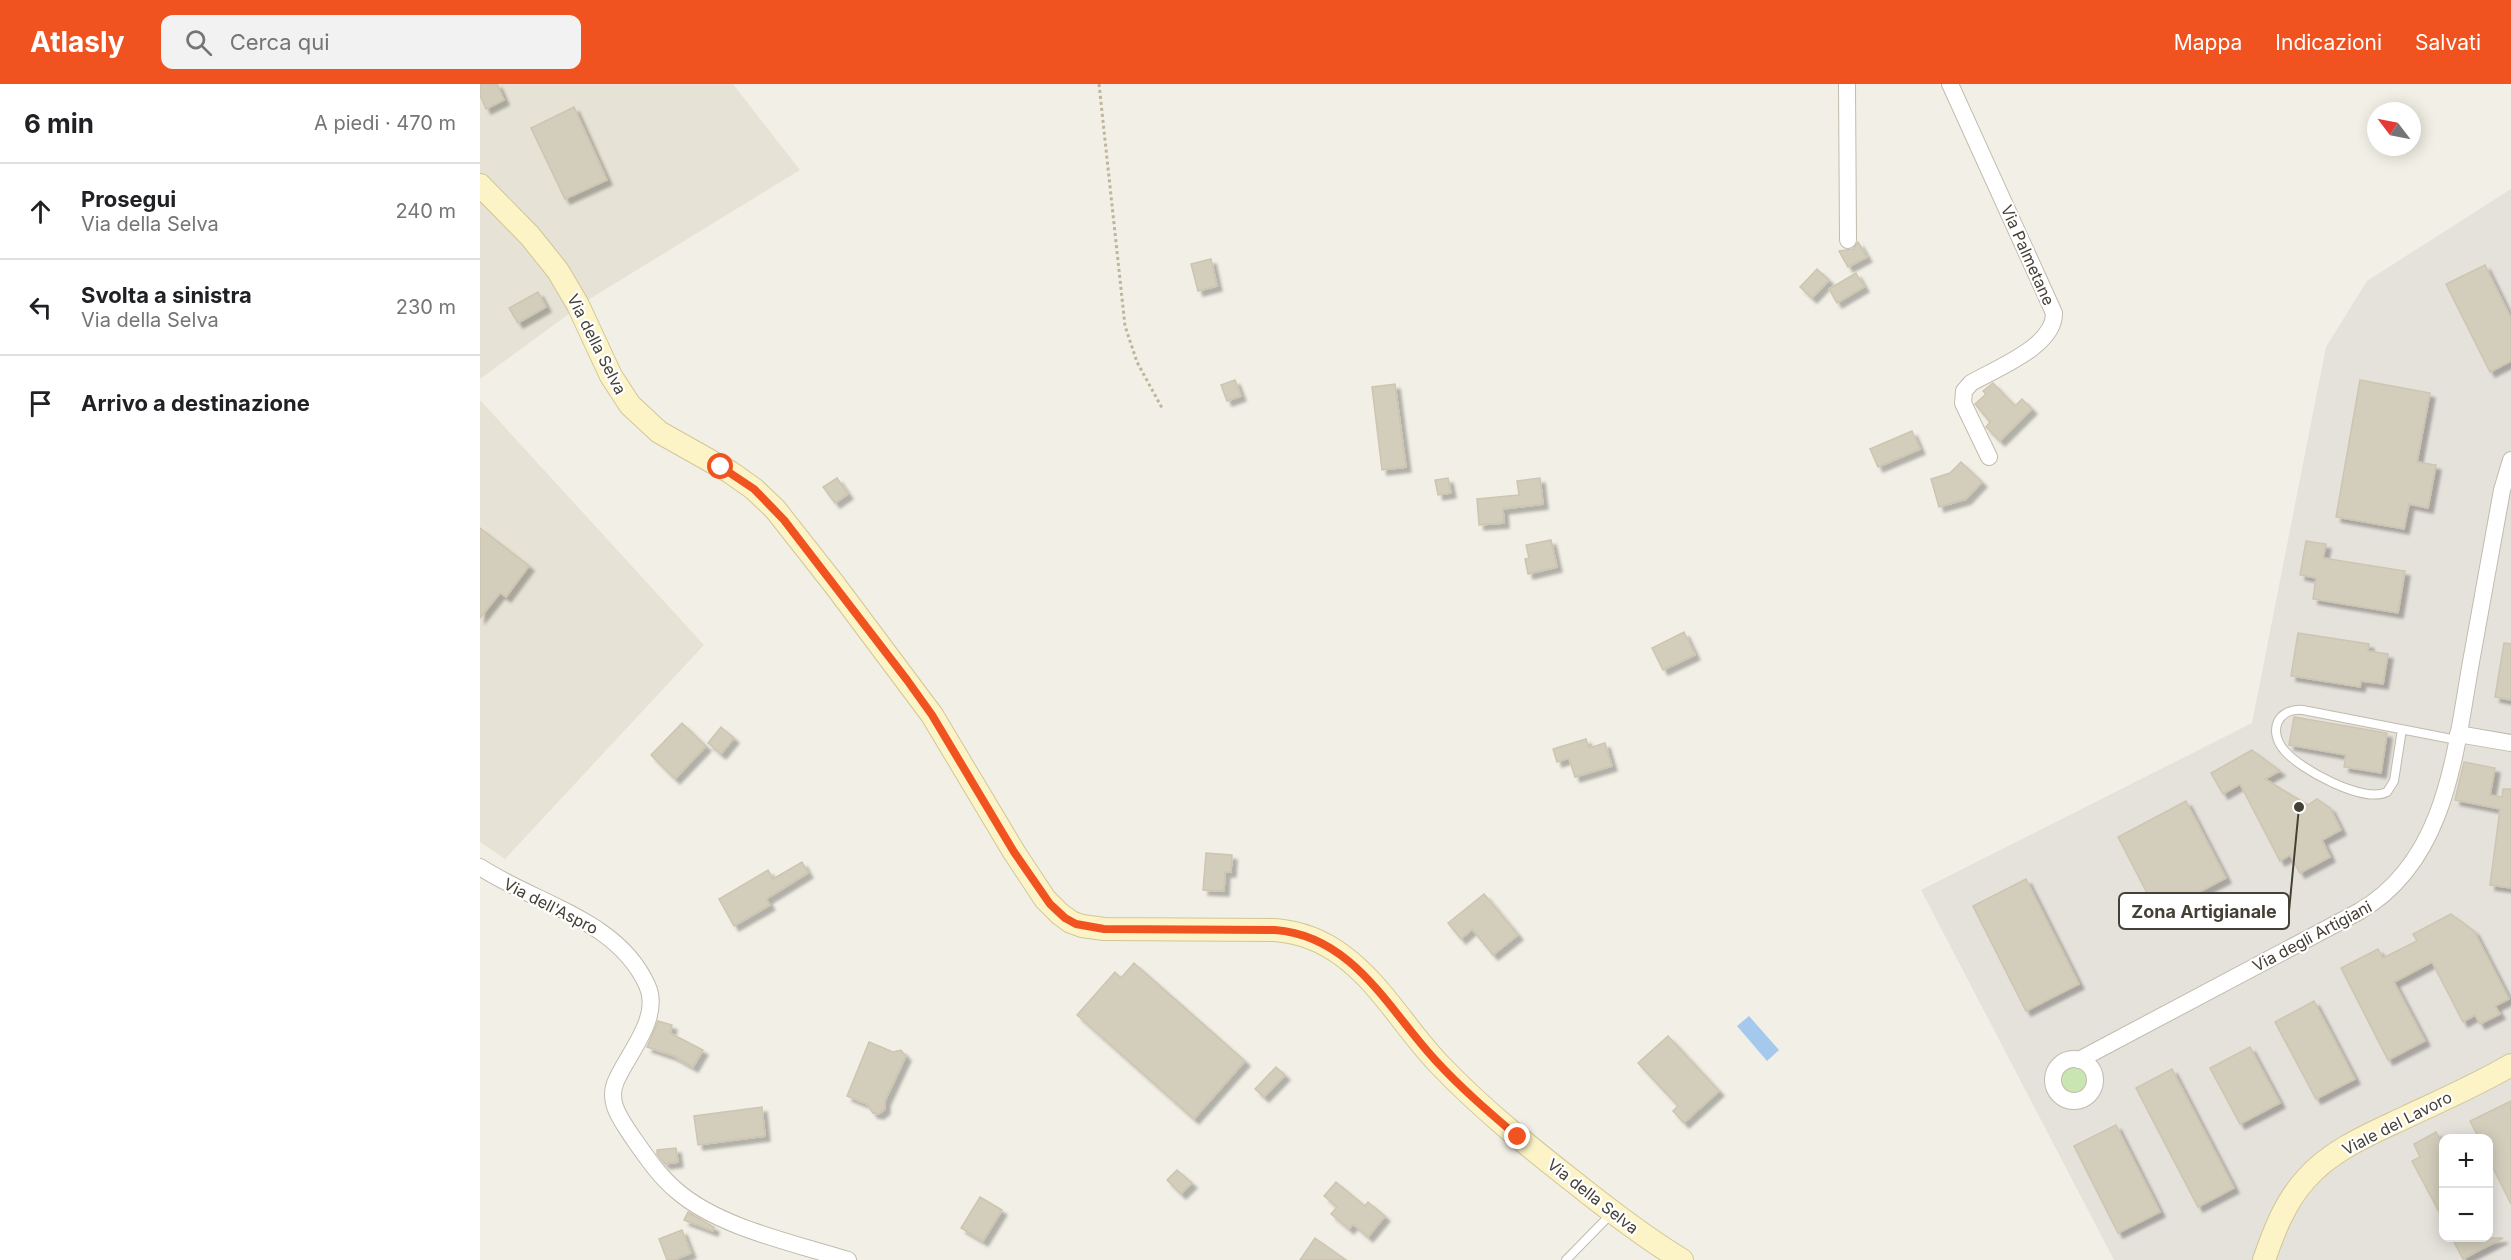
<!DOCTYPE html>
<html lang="it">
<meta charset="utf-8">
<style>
body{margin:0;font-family:Inter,sans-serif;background:#f2f2f2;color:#202124}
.controls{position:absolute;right:18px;bottom:18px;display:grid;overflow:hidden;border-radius:12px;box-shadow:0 3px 15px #0003}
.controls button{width:54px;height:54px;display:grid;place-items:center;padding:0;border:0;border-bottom:2px solid #e0e0e0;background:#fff;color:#202124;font:30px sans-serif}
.compass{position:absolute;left:1887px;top:18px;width:54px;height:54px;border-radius:50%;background:#fff;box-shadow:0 3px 15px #0003;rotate:302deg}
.stop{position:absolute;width:18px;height:18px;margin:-14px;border:4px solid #f05320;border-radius:50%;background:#fff}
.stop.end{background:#f05320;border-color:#fff;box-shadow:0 2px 6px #0008}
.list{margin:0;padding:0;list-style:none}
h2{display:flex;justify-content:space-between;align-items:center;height:78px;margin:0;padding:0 24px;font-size:26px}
h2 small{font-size:20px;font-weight:400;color:#757577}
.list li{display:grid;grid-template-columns:39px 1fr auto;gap:18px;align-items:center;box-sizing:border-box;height:96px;padding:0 24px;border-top:2px solid #e0e0e0}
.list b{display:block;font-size:22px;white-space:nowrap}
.list p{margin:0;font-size:20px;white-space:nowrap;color:#757577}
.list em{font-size:20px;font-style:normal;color:#757577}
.icon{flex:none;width:33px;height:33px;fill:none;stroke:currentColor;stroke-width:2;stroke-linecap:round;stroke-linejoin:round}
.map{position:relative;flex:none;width:2031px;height:1176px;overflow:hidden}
header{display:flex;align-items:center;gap:36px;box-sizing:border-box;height:84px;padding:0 30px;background:#f05320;color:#fff}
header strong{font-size:28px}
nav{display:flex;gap:33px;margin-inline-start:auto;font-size:21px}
.search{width:420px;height:54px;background:#f2f2f2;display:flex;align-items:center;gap:15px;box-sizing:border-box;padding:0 21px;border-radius:12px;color:#757577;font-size:22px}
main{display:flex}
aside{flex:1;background:#fff}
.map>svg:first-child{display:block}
.residential{fill:#e6e2d5}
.industrial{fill:#e5e1db;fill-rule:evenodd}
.green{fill:#c9e5b1}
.water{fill:#a5c9ed}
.building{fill:#d3cdbc;stroke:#cec5b0;stroke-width:1.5;filter:url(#shadow)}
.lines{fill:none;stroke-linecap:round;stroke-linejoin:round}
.lane-casing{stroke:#c0bbac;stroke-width:10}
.street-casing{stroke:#c0bbac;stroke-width:18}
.secondary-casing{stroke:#d0c698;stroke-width:24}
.path{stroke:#beb59b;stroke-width:3;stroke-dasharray:3 3;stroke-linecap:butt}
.lane{stroke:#fff;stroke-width:8}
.street{stroke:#fff;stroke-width:16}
.secondary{stroke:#fcf4c7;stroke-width:22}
.route{stroke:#f05320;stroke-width:8}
.labels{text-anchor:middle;stroke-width:4.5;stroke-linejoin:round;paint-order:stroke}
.street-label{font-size:16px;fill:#454036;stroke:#fff}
.leader{fill:none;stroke:#454036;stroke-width:2}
.callout-dot{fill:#454036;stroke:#fff;stroke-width:2}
.callout{fill:#fff;stroke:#454036;stroke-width:2}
.callout-label{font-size:18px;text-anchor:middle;font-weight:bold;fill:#454036}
</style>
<header>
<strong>Atlasly</strong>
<div class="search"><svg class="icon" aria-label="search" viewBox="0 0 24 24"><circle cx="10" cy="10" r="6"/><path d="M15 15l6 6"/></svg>Cerca qui</div>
<nav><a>Mappa</a><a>Indicazioni</a><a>Salvati</a></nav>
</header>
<main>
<aside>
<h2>6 min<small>A piedi · 470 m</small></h2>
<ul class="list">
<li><svg class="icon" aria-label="ahead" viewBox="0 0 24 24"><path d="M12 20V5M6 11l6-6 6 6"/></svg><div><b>Prosegui</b><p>Via della Selva</p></div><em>240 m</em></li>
<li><svg class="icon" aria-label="left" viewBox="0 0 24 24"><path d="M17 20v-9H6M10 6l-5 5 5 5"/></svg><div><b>Svolta a sinistra</b><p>Via della Selva</p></div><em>230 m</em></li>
<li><svg class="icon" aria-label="arrive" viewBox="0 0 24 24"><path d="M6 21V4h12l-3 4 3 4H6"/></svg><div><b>Arrivo a destinazione</b></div></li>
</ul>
</aside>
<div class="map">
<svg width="2031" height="1176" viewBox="0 0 2031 1176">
<defs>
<filter id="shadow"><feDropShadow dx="5" dy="5" stdDeviation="1.5" flood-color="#0004"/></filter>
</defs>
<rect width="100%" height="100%" fill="#f2f0e6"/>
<!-- residential -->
<g class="residential">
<path d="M 0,0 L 253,0 L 320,86 L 108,216 L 0,295 Z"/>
<path d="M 0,316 L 224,561 L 25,775 L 0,758 Z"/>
</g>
<!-- industrial -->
<path class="industrial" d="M 2031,105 L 2031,1176 L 1634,1176 L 1441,806 L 1772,639 L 1846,263 L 1887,197 ZM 1964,1054 L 2008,1054 L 2008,1154 L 1964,1154 Z"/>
<!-- green -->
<circle class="green" cx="1594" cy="996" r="15"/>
<!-- water -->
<path class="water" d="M 1269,932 L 1299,966 L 1287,977 L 1257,942 Z"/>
<!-- building -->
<g class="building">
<path d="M 0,0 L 17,0 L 24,16 L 6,25 L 0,11 Z"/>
<path d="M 94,23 L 127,96 L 85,115 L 51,44 Z"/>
<path d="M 1378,158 L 1387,173 L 1368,183 L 1359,167 L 1373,165 Z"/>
<path d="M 731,175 L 737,202 L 718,207 L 711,180 Z"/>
<path d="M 2005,181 L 2031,234 L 2031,277 L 2010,288 L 1966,200 Z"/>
<path d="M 1337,185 L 1349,196 L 1332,214 L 1320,203 Z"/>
<path d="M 1376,189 L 1384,203 L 1357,219 L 1349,205 Z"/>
<path d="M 58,208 L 66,223 L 38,239 L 29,224 Z"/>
<path d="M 755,296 L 761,312 L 747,317 L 741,301 Z"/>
<path d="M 1880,296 L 1950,309 L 1937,378 L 1956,381 L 1948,424 L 1929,420 L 1924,445 L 1856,433 Z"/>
<path d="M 1513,299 L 1535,322 L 1542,315 L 1552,325 L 1520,357 L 1506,343 L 1510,338 L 1495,320 L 1506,310 L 1503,307 Z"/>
<path d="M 915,300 L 926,383 L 902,386 L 892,303 Z"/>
<path d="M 1432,347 L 1440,365 L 1398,383 L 1390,365 Z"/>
<path d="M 1481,378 L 1502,398 L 1486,415 L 1459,423 L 1451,395 L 1470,389 Z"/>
<path d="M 357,394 L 368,410 L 355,419 L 343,403 Z"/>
<path d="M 968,394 L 971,409 L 958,411 L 955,396 Z"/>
<path d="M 1060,394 L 1063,420 L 1023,425 L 1024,439 L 999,441 L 997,415 L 1039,411 L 1037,397 Z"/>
<path d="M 0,444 L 49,482 L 26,513 L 20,509 L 0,534 Z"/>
<path d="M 1071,456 L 1077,483 L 1048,490 L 1045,475 L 1049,474 L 1046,461 Z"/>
<path d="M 1826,457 L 1846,460 L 1843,474 L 1925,487 L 1918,529 L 1833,515 L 1836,494 L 1820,491 Z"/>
<path d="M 1204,548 L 1215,571 L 1183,586 L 1172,564 Z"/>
<path d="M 1818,549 L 1889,560 L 1888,567 L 1908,570 L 1903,600 L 1881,597 L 1880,603 L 1811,592 Z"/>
<path d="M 2024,559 L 2031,560 L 2031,616 L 2015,613 Z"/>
<path d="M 1814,633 L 1907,649 L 1901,689 L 1864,683 L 1866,671 L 1809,661 Z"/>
<path d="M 202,639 L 226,662 L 195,695 L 171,671 Z"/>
<path d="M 241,643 L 254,654 L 241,670 L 228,659 Z"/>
<path d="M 1106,655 L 1109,664 L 1125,659 L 1132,682 L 1095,693 L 1089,674 L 1077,678 L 1073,665 Z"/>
<path d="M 1772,666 L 1800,687 L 1785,695 L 1828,721 L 1837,715 L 1850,724 L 1861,746 L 1842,756 L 1850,773 L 1820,789 L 1810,771 L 1800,777 L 1760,700 L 1743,710 L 1731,689 Z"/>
<path d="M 1984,678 L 2015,684 L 2010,711 L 2022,713 L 2023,705 L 2031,705 L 2031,804 L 2010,801 L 2020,725 L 1975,716 Z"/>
<path d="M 1706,717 L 1746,794 L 1678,830 L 1638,753 Z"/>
<path d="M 726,769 L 752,771 L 751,788 L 745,788 L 744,807 L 723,806 Z"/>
<path d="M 322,778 L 328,789 L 286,815 L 290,821 L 254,842 L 239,815 L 288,786 L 293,795 Z"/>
<path d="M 1546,795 L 1599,900 L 1546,927 L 1493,822 Z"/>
<path d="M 1004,810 L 1038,851 L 1013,871 L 992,845 L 981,855 L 968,839 Z"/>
<path d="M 1971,830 L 1994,847 L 2029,915 L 2015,922 L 2020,930 L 2000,940 L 1995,931 L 1983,938 L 1952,878 L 1914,898 L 1945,957 L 1908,976 L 1861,884 L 1898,865 L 1903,874 L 1937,857 L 1933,850 Z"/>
<path d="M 654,879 L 765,977 L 714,1035 L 597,931 L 635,888 L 641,894 Z"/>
<path d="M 1834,917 L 1875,995 L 1836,1015 L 1795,938 Z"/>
<path d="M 178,937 L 192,941 L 190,949 L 223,966 L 213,983 L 194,972 L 167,963 Z"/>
<path d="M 1188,952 L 1239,1007 L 1204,1039 L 1193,1027 L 1198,1022 L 1158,979 Z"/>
<path d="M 389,958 L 413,968 L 421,966 L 426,972 L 405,1017 L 405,1025 L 399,1030 L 393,1029 L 387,1020 L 367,1012 Z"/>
<path d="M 1770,963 L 1800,1019 L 1760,1040 L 1730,984 Z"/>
<path d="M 796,983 L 805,991 L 784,1013 L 775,1005 Z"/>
<path d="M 1692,985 L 1754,1104 L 1718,1123 L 1656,1004 Z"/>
<path d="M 2031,1017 L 2031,1120 L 2008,1074 L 2008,1054 L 1999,1054 L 1990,1037 Z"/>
<path d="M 282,1023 L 285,1052 L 218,1061 L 214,1032 Z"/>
<path d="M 1636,1041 L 1680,1128 L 1638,1149 L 1594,1062 Z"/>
<path d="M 1956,1048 L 1964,1063 L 1964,1137 L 1932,1077 L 1940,1073 L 1934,1060 Z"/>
<path d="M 196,1064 L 198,1078 L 185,1080 L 177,1070 L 177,1066 Z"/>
<path d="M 697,1086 L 712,1099 L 701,1110 L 687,1096 Z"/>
<path d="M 856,1098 L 885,1122 L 888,1118 L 905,1132 L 888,1153 L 873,1140 L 869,1145 L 851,1130 L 857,1123 L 844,1112 Z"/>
<path d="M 500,1113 L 522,1126 L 503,1157 L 481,1144 Z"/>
<path d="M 208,1128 L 234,1143 L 233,1147 L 204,1136 Z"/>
<path d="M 202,1146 L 211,1169 L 194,1176 L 187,1176 L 179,1155 Z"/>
<path d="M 835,1154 L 866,1176 L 820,1176 Z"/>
<path d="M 1972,1154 L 2023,1154 L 1983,1175 Z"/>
</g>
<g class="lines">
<!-- lane casing -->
<g class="lane-casing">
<g id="lane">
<path d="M 1922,645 L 1914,697 L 1907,708 C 1884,720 1819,685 1804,666 C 1788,647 1797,624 1823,626 L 1977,656"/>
<path d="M 1086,1176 L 1132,1129"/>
</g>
</g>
<!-- street casing -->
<g class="street-casing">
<g id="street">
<path d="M 1367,0 L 1368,156"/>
<path d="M 1470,0 L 1574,229 C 1575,262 1517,284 1491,299 L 1484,307 L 1483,319 L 1509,373"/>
<path d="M 1978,650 L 2031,659"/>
<path d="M 0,783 C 56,820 137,835 167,901 C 182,933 148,969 136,997 C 127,1018 140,1034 151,1051 C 165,1071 178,1091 197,1107 C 240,1144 314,1159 368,1176"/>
<circle cx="1594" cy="996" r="21"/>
<path d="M 1599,976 L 1880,827 C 1967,776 1975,668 1991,578 C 2001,521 2012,464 2022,406 L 2031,376"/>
</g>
</g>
<!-- secondary casing -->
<g class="secondary-casing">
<g id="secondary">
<path d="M 0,101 L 50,152 L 78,187 L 98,221 L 131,292 L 150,321 L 179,348 L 250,388 L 274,405 L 295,425 L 354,500 L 452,631 L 534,768 L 565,815 L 580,830 L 591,838 L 602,842 L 624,845 L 795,846 C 820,848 843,857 863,872 C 902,901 926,946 960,981 C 1001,1024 1048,1062 1094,1098 C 1129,1126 1164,1153 1202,1176"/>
<path d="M 1784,1176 C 1794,1147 1805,1118 1826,1095 C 1851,1066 1890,1050 1924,1034 C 1960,1017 1997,1001 2031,981"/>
</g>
</g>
<!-- path -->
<path class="path" d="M 619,0 L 645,242 L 657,278 L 682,324"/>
<!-- lane -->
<use href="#lane" class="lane"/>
<!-- street -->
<use href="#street" class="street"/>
<!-- secondary -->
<use href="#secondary" class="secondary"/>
</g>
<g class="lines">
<!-- route -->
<path class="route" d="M 241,383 L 274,405 L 304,436 L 427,596 L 452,631 L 534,768 L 570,820 L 585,834 L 596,840 L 624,845 L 795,846 C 874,852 909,927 957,978 C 982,1005 1010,1029 1038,1053"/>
</g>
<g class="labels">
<!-- street labels -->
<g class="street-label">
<text transform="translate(1548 171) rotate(66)" y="6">Via Palmetane</text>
<text transform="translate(117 260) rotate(63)" y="6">Via della Selva</text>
<text transform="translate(71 822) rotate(27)" y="6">Via dell'Aspro</text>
<text transform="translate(1832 852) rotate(-28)" y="6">Via degli Artigiani</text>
<text transform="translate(1917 1039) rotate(-27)" y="6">Viale del Lavoro</text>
<text transform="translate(1113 1112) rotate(38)" y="6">Via della Selva</text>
</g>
</g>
<!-- callouts -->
<path class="leader" d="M1819 723L1809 827"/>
<circle class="callout-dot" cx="1819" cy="723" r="6"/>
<rect class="callout" x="1639" y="809" width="170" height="36" rx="6"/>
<g class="callout-label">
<text x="1724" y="834">Zona Artigianale</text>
</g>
</svg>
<div class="controls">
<button>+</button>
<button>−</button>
</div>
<svg class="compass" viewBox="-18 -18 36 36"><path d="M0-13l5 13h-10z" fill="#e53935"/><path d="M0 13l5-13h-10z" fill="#757577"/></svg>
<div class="stop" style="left:241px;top:383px"></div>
<div class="stop end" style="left:1038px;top:1053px"></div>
</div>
</main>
